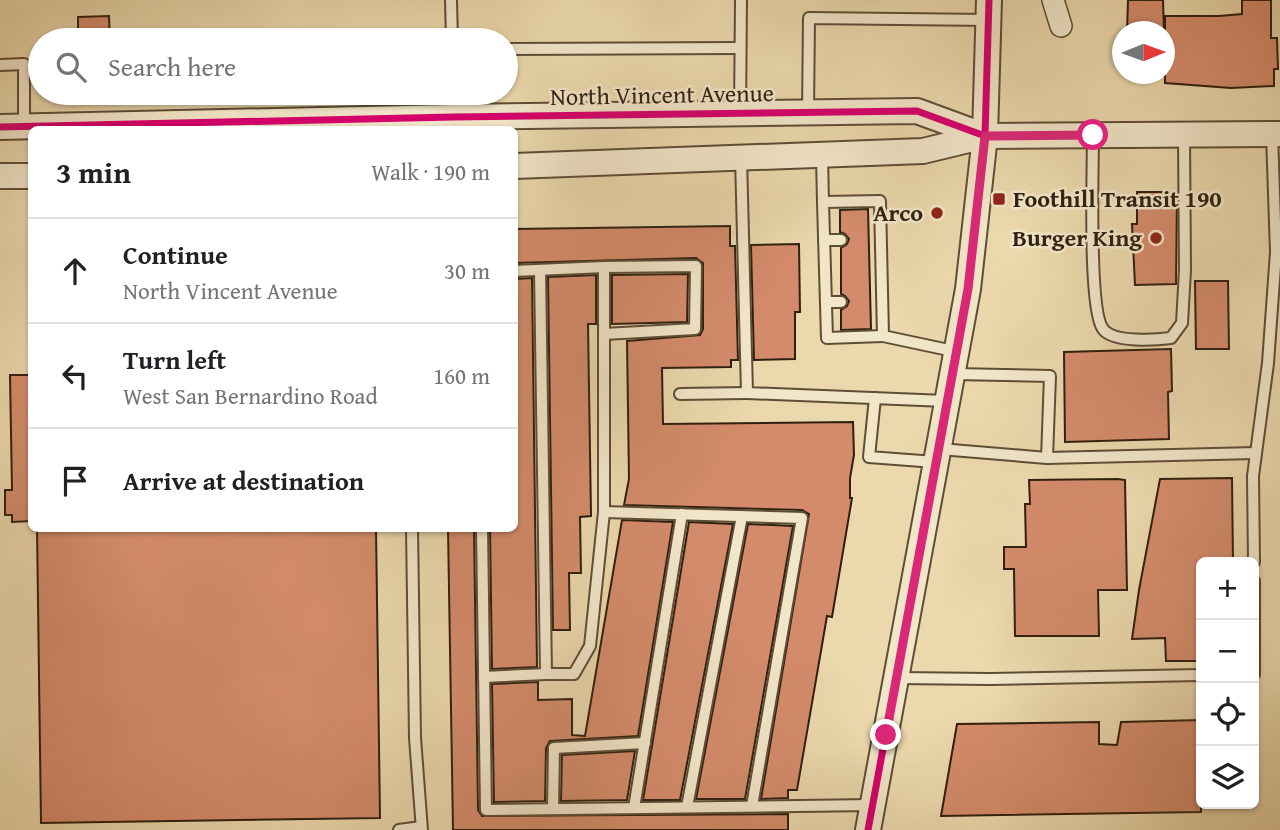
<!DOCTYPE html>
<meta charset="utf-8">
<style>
body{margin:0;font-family:"Gentium Book Plus",serif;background:#f6f6f6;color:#202124}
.controls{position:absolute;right:21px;bottom:21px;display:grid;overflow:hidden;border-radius:10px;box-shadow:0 2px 5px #0004}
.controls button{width:63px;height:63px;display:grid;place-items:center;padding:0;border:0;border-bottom:2px solid #e0e0e0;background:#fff;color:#202124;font:35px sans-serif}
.compass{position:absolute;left:1112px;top:21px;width:63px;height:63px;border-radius:50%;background:#fff;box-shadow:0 2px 5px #0004;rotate:89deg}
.stop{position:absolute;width:21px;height:21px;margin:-16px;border:5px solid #db2777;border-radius:50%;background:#fff}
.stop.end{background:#db2777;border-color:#fff;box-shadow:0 2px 7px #0008}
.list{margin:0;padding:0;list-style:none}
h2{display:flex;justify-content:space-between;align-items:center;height:91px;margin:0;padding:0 28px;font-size:30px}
h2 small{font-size:23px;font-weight:400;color:#757577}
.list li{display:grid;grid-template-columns:46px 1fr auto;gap:21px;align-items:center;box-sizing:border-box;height:105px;padding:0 28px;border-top:2px solid #e0e0e0}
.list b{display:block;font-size:26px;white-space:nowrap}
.list p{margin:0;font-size:23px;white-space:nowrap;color:#757577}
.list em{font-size:23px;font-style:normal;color:#757577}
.icon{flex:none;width:38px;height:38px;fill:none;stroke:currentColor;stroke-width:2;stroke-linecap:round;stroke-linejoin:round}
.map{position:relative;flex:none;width:1280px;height:830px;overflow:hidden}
.search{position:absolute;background:#fff;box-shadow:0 2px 5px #0004;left:28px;top:28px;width:490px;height:77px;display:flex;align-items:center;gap:18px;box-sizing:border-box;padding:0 24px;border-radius:38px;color:#757577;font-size:26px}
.panel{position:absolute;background:#fff;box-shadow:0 2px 5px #0004;left:28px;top:126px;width:490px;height:406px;border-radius:10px}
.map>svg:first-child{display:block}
.building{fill:#d48b6b;stroke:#2f1f0f;stroke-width:2}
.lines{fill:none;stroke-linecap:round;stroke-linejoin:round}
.service-casing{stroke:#5e4d36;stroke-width:14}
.minor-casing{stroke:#5e4d36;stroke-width:24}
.tertiary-casing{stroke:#5e4d36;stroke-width:28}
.service{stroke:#f2e6c9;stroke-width:10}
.minor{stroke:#f2e6c9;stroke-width:21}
.tertiary{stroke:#f2e6c9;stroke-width:24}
.cycleway-casing{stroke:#f2e6c9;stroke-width:11}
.cycleway{stroke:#d6006c;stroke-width:7}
.route{stroke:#db2777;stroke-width:9}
.poi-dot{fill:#8f2418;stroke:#f2e6c9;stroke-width:2.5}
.labels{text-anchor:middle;stroke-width:5;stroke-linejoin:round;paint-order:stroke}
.street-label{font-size:24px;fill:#2f1f0f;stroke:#f2e6c9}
.poi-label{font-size:24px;font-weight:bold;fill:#2f1f0f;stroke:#f2e6c9;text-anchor:end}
</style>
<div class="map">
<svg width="1280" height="830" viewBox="0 0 1280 830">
<rect width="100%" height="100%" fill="#ebd8ac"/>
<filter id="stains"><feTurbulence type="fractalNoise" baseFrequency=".00286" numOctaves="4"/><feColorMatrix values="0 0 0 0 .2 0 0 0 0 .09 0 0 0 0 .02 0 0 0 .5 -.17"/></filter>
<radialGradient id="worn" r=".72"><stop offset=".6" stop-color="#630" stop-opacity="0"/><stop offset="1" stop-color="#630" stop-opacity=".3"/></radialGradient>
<!-- building -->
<g class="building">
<path d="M 1128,0 L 1163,0 L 1164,32 L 1127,32 Z"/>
<path d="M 1242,0 L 1271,0 L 1271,38 L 1277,38 L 1278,69 L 1274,69 L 1274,86 L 1231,88 L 1165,83 L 1165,16 L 1219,16 L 1242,14 Z"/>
<path d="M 109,16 L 110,40 L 78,40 L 78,17 Z"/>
<path d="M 1137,192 L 1177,192 L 1176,284 L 1135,285 L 1132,224 L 1137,224 Z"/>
<path d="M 868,209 L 871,329 L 841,330 L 841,310 L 847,306 L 849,301 L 845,296 L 841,294 L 841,248 L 847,244 L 849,239 L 845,234 L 840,232 L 840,210 Z"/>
<path d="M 730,226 L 730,246 L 735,246 L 738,360 L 731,360 L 731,367 L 662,368 L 663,424 L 853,422 L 854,455 L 850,478 L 850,498 L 852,498 L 832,617 L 827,616 L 797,790 L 788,790 L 788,798 L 761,799 L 809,514 L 802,510 L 624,505 L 629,479 L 627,341 L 700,335 L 703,329 L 703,263 L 696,258 L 514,263 L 514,229 Z"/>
<path d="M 799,244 L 800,312 L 795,312 L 795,359 L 754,360 L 751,245 Z"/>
<path d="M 688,274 L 687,322 L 612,324 L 612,275 Z"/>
<path d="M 596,275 L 596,324 L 588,324 L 591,516 L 580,517 L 581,573 L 569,573 L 570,630 L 553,630 L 548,277 Z"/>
<path d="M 532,278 L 537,667 L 492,669 L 490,528 L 514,528 L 514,279 Z"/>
<path d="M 1195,281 L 1228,281 L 1229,349 L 1196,349 Z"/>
<path d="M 1171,349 L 1172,391 L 1168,392 L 1169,439 L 1065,442 L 1064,352 Z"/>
<path d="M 10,375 L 32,375 L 32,521 L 12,522 L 12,515 L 5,515 L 5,490 L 12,490 Z"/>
<path d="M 1232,478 L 1233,562 L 1201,562 L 1201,661 L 1166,661 L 1165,638 L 1132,639 L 1139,590 L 1160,479 Z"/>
<path d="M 1118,479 L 1125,480 L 1127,590 L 1098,590 L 1099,636 L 1015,636 L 1014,569 L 1004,569 L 1004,547 L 1026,547 L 1025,504 L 1030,504 L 1029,480 Z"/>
<path d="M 622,520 L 673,522 L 638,736 L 550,741 L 546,748 L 545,801 L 494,802 L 492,684 L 538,682 L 538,700 L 572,699 L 572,735 L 585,736 Z"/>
<path d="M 689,522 L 733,524 L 680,800 L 643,800 Z"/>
<path d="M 748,524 L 793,526 L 745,799 L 696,799 Z"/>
<path d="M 37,528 L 376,528 L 380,818 L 41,823 Z"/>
<path d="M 448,528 L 474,528 L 478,810 L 482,816 L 788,814 L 788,830 L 453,830 Z"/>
<path d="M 1201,720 L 1201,812 L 941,816 L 957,724 L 1099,722 L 1099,744 L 1117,745 L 1121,722 Z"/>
<path d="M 635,751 L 627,800 L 561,801 L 562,755 Z"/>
</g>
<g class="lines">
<!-- service casing -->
<g class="service-casing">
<g id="service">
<path d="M 451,0 L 452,40"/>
<path d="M 506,49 L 740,48"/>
<path d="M 0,65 L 24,64 L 24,126"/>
<path d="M 452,93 L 453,117 L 455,130"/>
<path d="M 740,113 L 741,0"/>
<path d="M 808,113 L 809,18 L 989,20"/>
<path d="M 1093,135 C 1093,168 1088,310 1103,329 C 1113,343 1156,340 1171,338 L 1182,323 L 1185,270 L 1184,135"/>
<path d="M 822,156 L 823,202 L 880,201 L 883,336 L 958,352"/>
<path d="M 741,157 L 747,393 L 946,401"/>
<path d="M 823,202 L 827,338 L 883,336"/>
<path d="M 824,240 L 841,240"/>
<path d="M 604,267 L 696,266 L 695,329 L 604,334"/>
<path d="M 514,271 L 604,267 L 604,512 L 802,518 L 752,806"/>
<path d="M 826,302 L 841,302"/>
<path d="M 954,374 L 1050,376 L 1047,458"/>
<path d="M 680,394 L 747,393"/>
<path d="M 875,398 L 869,457 L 935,462"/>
<path d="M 940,449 L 1047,458 L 1256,453"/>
<path d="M 412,528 L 415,738 L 422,830"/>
<path d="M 482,528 L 486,810 L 873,805"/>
<path d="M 1254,562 L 1253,476 L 1268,363 L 1276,252 L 1272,134"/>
<path d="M 1254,581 L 1254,674"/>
<path d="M 546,674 L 574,674 L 590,646 L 604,512"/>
<path d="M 484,677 L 546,674 L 540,270"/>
<path d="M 897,678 L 990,679 L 1201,675"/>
<path d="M 687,807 L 742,516"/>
<path d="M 634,808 L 682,514"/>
<path d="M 553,809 L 554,748 L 645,743"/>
<path d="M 399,830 L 421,827"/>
</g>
</g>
<!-- minor casing -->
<g class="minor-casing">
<path id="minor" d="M 1053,0 L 1061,26"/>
</g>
<!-- tertiary casing -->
<g class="tertiary-casing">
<g id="tertiary">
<path d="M 0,127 L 453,117 L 917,111 L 985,136"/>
<path d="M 514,166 L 923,151 L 985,136 L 1280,134"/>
<path d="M 0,176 L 32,176"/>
<path d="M 868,830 L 968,289 L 985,136 L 989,0"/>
</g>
</g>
<!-- service -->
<use href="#service" class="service"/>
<!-- minor -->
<use href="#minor" class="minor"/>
<!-- tertiary -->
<use href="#tertiary" class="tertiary"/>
<!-- cycleway casing -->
<g class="cycleway-casing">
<g id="cycleway">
<path d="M 0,127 L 453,117 L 917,111 L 985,136"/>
<path d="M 868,830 L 968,289 L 985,136 L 989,0"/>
</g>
</g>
<!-- cycleway -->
<use href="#cycleway" class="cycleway"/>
</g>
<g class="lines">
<!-- route -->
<path class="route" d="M 886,735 L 968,289 L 985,136 L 1093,135"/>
</g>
<!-- markers -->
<g class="poi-dot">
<rect x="992" y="192" width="14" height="14" rx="3.5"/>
<circle cx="937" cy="213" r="7"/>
<circle cx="1156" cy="238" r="7"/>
</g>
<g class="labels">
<!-- street labels -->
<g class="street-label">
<text transform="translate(662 95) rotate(-1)" y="8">North Vincent Avenue</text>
</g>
<!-- poi labels -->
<g class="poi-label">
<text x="1013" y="207" text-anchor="start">Foothill Transit 190</text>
<text x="923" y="221">Arco</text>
<text x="1142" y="246">Burger King</text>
</g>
</g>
<rect width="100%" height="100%" filter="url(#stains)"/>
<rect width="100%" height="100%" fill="url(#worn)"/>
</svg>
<div class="controls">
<button>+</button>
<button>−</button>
<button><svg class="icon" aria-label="locate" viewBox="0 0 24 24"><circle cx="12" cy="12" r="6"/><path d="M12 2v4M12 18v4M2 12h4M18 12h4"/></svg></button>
<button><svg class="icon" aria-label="layers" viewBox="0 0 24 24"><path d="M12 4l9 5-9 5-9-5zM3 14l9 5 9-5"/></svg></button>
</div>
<svg class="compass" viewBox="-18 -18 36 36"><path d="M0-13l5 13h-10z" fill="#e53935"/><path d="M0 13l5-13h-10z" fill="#757577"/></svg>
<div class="stop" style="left:1093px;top:135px"></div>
<div class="stop end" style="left:886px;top:735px"></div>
<div class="search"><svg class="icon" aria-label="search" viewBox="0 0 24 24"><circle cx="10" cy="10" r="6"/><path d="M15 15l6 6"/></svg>Search here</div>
<section class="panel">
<h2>3 min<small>Walk · 190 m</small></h2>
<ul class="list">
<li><svg class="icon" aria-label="ahead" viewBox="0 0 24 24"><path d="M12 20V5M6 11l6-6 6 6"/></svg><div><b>Continue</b><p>North Vincent Avenue</p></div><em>30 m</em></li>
<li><svg class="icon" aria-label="left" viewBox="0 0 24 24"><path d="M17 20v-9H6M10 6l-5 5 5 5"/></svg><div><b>Turn left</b><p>West San Bernardino Road</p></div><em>160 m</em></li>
<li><svg class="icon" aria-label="arrive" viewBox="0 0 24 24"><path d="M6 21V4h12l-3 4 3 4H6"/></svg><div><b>Arrive at destination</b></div></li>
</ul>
</section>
</div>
